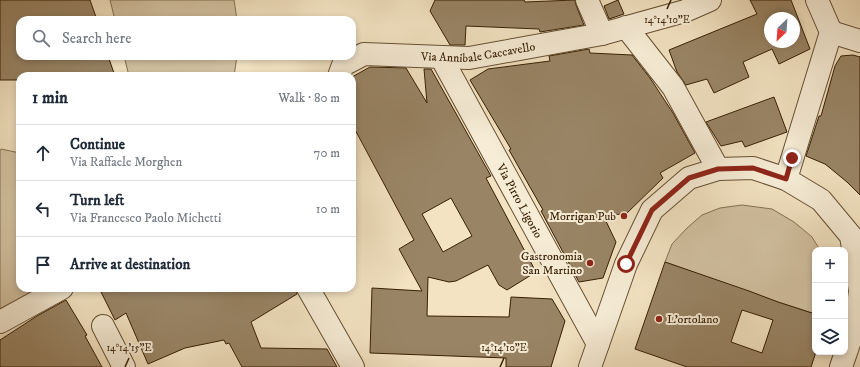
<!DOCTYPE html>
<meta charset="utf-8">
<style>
body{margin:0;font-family:"IM FELL DW Pica",serif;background:#f2f2f3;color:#1f2937}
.controls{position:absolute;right:12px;bottom:12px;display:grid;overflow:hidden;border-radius:8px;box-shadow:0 2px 6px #0003}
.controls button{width:36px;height:36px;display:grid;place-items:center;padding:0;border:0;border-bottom:1px solid #e0e1e3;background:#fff;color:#1f2937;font:20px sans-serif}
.compass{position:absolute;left:764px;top:12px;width:36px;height:36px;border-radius:50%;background:#fff;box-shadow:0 2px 6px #0003;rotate:205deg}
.stop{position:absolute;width:12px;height:12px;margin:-9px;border:3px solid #8f2418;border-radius:50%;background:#fff}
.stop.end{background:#8f2418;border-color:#fff;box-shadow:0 1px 4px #0008}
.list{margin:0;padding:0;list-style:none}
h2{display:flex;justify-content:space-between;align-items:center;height:52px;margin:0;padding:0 16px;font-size:17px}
h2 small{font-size:13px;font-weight:400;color:#747a83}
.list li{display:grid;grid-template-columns:26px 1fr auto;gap:12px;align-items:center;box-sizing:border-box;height:56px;padding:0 16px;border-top:1px solid #e0e1e3}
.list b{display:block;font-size:15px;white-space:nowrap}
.list p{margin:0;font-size:13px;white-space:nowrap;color:#747a83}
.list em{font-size:13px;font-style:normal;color:#747a83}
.icon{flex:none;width:22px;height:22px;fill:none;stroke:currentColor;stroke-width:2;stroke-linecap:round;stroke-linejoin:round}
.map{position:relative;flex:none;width:860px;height:367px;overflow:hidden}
.search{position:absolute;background:#fff;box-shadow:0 2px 6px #0003;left:16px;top:16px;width:340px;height:44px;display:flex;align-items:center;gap:10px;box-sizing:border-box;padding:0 14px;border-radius:12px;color:#747a83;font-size:15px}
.panel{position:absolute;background:#fff;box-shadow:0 2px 6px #0003;left:16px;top:72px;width:340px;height:220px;border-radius:12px}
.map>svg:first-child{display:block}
.green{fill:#d3c2a2;stroke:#857052}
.building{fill:#998566;stroke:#371f03;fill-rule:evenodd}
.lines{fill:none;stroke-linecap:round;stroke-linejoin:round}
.minor-casing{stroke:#665033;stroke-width:24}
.minor{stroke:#f7edd7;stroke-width:22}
.route{stroke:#8f2418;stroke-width:5}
.ticks{fill:none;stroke:#371f03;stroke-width:1.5}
.poi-dot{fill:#8f2418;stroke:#f7edd7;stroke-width:1.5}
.labels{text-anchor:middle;stroke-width:4;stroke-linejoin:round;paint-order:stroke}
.street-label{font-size:12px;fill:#371f03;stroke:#f7edd7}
.poi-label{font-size:12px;fill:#371f03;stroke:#f7edd7;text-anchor:end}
.ticks-label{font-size:10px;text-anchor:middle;fill:#371f03;stroke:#f7edd7;stroke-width:4;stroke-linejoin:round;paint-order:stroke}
</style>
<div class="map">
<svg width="860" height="367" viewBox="0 0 860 367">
<rect width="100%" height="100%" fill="#f3e3c2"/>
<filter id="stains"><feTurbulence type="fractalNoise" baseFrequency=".005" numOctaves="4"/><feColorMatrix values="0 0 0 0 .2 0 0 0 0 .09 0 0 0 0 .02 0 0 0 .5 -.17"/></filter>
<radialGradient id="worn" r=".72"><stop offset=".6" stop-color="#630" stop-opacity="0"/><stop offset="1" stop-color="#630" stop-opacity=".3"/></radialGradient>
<!-- green -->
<g class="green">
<path d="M 110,0 L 234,0 L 237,20 L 115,20 Z"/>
<path d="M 124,56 L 237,56 L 234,76 L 129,76 Z"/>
<path d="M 1,149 L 20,153 L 20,288 L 46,288 L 0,312 L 0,151 Z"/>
<path d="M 742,205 L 772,209 L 794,222 L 812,237 L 820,250 L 815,250 L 815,314 L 778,302 L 665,262 L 672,244 L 687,228 L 702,215 L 720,208 Z"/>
</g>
<!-- building -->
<g class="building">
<path d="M 0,0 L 90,0 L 97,20 L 20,20 L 20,56 L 108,56 L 115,76 L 20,76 L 20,80 L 0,80 Z"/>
<path d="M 435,0 L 524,0 L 525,2 L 575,0 L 576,5 L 584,25 L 540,32 L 539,29 L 466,26 L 465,45 L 450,45 L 430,11 Z"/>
<path d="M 618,0 L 624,14 L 609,19 L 604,6 Z"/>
<path d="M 750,0 L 791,0 L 810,49 L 779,64 L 772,49 L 743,62 L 749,77 L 714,93 L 707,79 L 686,85 L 677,72 L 669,50 L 757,14 ZM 770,18 L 794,18 L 794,42 L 770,42 Z"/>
<path d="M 589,49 L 590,53 L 632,55 L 650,78 L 673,113 L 695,153 L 660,173 L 663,178 L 626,214 L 603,215 L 616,242 L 603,278 L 579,282 L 541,211 L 543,210 L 509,150 L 511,149 L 470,80 L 488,69 L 550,61 L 549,56 Z"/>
<path d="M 853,55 L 860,57 L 860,195 L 847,182 L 830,168 L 825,164 L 806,156 L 819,116 L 821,116 L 835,66 L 841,56 Z"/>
<path d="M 370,67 L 406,68 L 427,103 L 424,69 L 431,69 L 491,176 L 486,178 L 536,272 L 507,290 L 499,285 L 488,265 L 456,281 L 449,282 L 428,277 L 427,316 L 509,317 L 511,297 L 552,299 L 565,321 L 551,367 L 506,367 L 506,358 L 370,353 L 372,288 L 422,291 L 399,249 L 414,240 L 352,124 L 352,77 ZM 451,198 L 472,236 L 443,252 L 422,214 Z"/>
<path d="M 774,97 L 787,132 L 745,147 L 742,141 L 721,146 L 706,122 Z"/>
<path d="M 665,262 L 749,291 L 778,302 L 815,314 L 815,355 L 811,367 L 687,367 L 635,349 ZM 742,310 L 773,320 L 762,353 L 731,342 Z"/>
<path d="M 99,288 L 296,288 L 297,294 L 251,322 L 261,348 L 327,349 L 337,367 L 242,367 L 229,343 L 226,344 L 224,340 L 185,348 L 148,364 L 126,313 L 115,320 Z"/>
<path d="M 66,300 L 87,335 L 85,336 L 102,367 L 0,367 L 0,340 L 37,316 Z"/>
</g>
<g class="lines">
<!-- minor casing -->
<g class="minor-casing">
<g id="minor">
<path d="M 587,0 L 602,34"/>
<path d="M 626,27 L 673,87 L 718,169"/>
<path d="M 831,32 L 860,41"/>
<path id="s1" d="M 441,57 L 598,344"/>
<path id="s2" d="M 339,76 L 343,65 L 364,54 L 469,58 L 602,34 L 685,11 L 710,0"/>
<path d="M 786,179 L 831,32 L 817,0"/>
<path d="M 308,288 L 353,367"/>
<path d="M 0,322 L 62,288"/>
<path d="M 103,326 L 124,367"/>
<path d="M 590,367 L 626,264 L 652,210 L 689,178 L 718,169 L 753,168 L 786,179 L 821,200 L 851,236 L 860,291 L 855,326 L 841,367"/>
</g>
</g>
<!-- minor -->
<use href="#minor" class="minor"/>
</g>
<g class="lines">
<!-- route -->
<path class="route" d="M 626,264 L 652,210 L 689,178 L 718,169 L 753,168 L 786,179 L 792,158"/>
</g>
<!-- ticks -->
<path class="ticks" d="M 667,9 L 671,0M 125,367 L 129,358M 500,367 L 504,358"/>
<!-- markers -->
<g class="poi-dot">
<circle cx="624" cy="216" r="4"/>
<circle cx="590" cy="263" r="4"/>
<circle cx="659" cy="319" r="4"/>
</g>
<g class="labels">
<!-- street labels -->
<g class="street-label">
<text dy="4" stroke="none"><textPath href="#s2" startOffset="150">Via Annibale Caccavello</textPath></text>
<text dy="4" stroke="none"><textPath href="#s1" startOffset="164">Via Pirro Ligorio</textPath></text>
</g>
<!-- poi labels -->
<g class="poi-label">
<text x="616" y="220">Morrigan Pub</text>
<text x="582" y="260">Gastronomia<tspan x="582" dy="14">San Martino</tspan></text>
<text x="667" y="323" text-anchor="start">L'ortolano</text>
</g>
</g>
<g class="ticks-label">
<text x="667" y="23">14°14'10"E</text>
<text x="129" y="351">14°14'15"E</text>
<text x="504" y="351">14°14'10"E</text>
</g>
<rect width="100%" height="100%" filter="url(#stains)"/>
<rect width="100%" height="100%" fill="url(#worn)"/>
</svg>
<div class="controls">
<button>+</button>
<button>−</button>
<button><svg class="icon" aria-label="layers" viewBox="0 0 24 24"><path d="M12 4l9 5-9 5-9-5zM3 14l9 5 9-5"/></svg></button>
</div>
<svg class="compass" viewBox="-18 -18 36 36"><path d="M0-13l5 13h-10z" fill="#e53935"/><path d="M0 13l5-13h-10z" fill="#747a83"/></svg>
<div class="stop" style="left:626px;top:264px"></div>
<div class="stop end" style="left:792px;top:158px"></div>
<div class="search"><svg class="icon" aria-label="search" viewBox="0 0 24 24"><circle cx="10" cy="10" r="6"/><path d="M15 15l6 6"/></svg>Search here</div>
<section class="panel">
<h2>1 min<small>Walk · 80 m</small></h2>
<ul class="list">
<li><svg class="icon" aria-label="ahead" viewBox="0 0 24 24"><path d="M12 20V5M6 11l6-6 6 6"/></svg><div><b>Continue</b><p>Via Raffaele Morghen</p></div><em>70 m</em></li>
<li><svg class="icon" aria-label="left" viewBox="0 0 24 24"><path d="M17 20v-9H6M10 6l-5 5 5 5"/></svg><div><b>Turn left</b><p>Via Francesco Paolo Michetti</p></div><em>10 m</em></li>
<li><svg class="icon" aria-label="arrive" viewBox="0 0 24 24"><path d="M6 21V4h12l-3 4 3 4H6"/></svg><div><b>Arrive at destination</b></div></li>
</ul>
</section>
</div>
